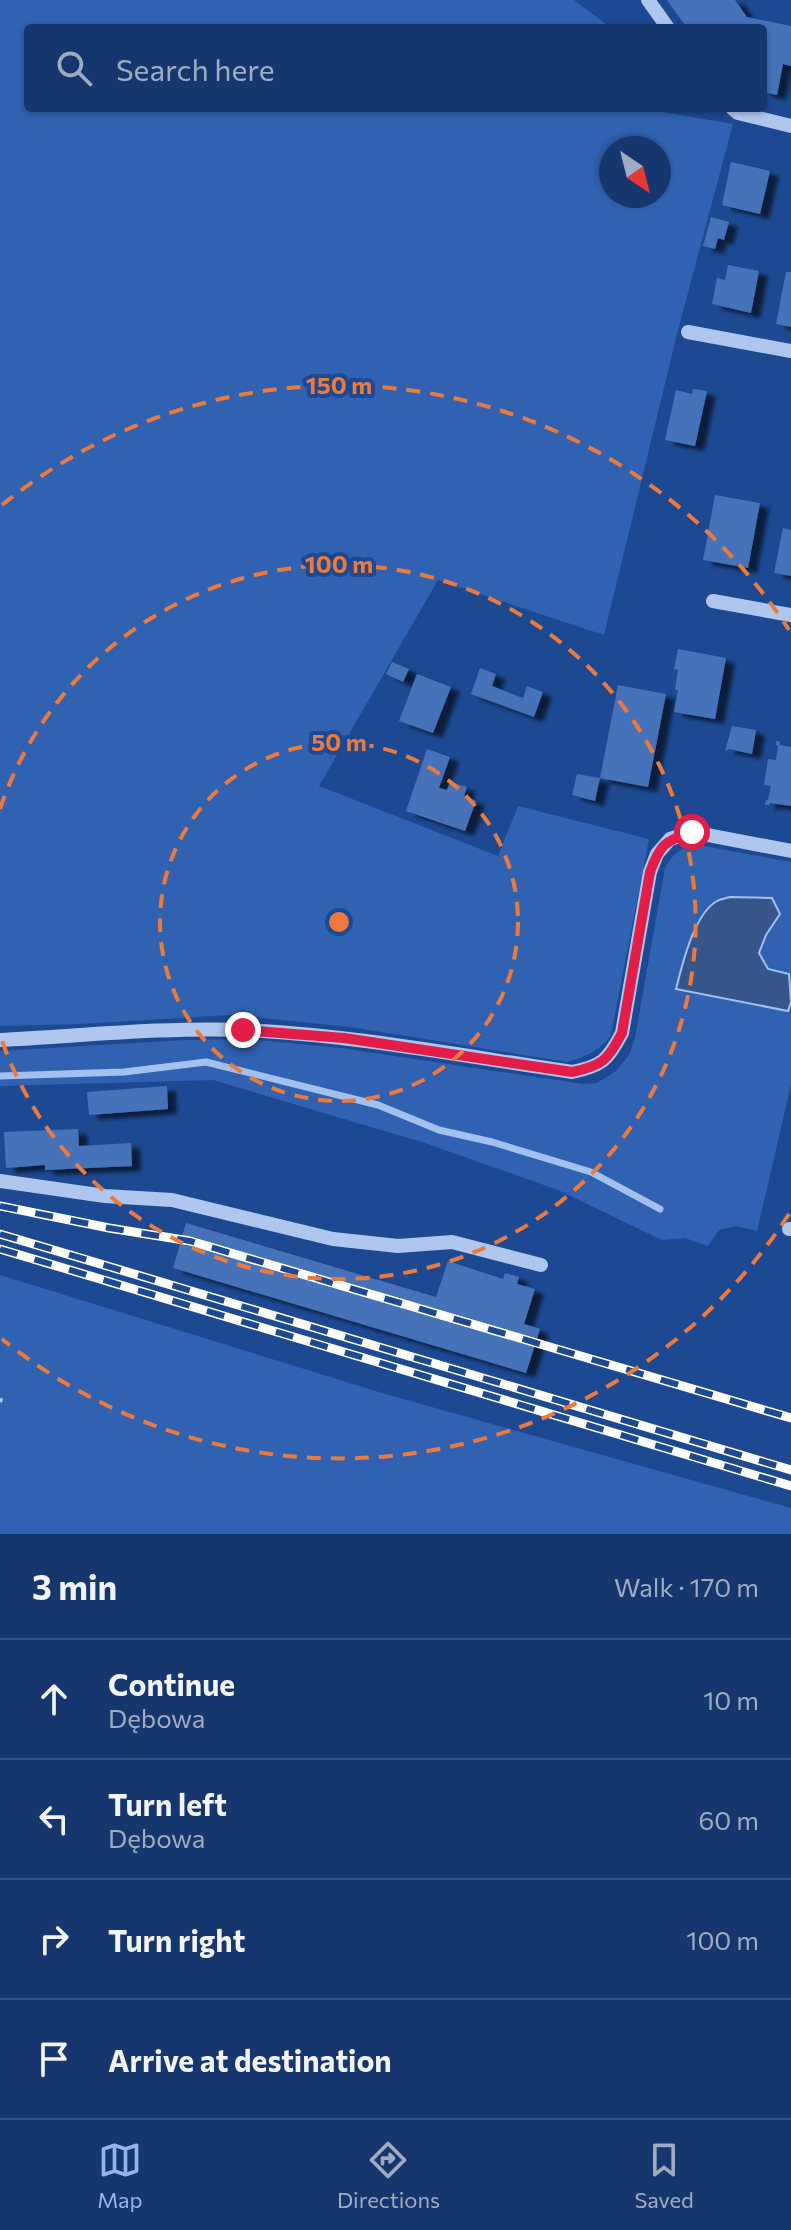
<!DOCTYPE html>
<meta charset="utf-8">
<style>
body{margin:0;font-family:Commissioner,sans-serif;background:#234276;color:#f1f3f6}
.compass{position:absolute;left:599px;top:136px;width:72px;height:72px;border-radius:50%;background:#16376e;box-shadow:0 2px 6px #0004;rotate:145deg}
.stop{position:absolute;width:24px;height:24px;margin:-18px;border:6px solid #e11d48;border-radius:50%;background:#fff}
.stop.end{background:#e11d48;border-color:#fff;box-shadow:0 2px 8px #0008}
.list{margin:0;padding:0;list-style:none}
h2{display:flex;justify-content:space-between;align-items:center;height:104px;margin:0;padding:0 32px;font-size:34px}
h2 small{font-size:26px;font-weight:400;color:#9eacc2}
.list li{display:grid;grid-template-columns:52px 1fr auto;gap:24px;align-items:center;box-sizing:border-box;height:120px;padding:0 32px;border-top:2px solid #355181}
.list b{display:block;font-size:30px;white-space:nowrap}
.list p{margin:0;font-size:26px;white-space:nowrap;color:#9eacc2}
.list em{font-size:26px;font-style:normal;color:#9eacc2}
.icon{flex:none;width:44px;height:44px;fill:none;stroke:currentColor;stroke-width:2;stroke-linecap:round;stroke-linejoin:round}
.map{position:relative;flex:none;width:791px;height:1534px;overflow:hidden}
.search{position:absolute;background:#16376e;box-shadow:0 2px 6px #0004;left:24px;right:24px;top:24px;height:88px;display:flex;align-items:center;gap:20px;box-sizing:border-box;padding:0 28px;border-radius:8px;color:#9eacc2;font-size:30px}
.sheet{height:584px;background:#16376e}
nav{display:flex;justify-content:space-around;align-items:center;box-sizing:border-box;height:112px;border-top:2px solid #355181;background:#16376e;font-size:22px;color:#9eacc2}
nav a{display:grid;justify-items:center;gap:4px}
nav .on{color:#95b2f1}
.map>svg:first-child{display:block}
.green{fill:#3062b1;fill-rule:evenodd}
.water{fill:#35558b;stroke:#a2c1f0;stroke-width:2}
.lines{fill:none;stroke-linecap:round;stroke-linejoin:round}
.stream{stroke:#a2c1f0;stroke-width:7}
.building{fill:#4572b9;filter:url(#shadow)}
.path{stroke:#afc7ee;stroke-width:4;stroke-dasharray:4 6;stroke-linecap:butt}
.minor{stroke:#afc7ee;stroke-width:14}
.rail-casing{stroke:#fff;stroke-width:9}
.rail{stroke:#1d4993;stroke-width:6;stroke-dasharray:18;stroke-linecap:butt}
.route{stroke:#e11d48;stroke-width:10}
.ring{fill:none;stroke:#ed7a3d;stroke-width:4;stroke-dasharray:14 10}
.centre{fill:#ed7a3d;stroke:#1d4993;stroke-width:4}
.ring-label{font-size:24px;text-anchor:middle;font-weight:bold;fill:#ed7a3d;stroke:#1d4993;stroke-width:8;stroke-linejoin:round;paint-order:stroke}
</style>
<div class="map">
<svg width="791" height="1534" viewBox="0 0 791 1534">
<defs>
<filter id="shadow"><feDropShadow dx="9" dy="5" stdDeviation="2" flood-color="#0009"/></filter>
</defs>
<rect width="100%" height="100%" fill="#1d4993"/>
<!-- green -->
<g class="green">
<path d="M 0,0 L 574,0 L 611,28 L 28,28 L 28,108 L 639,108 L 733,124 L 678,330 L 604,635 L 438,580 L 319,786 L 498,856 L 518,806 L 649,839 L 611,1035 C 601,1051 586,1056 567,1062 L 350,1027 L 231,1015 L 80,1024 L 0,1026 ZM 659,148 L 659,196 L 611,196 L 611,148 Z"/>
<path d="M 699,845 L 791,862 L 791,1085 L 757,1231 L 736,1226 L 719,1230 L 708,1246 L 685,1238 L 662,1240 L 558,1190 L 425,1143 L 213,1080 L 0,1086 L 0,1051 L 186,1040 L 246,1039 L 341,1048 L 583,1084 L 597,1083 L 616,1071 L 629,1055 L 635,1038 L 665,868 C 673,853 682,846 699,845 Z"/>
<path d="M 0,1275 L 382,1393 L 791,1508 L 791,1534 L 0,1534 Z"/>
</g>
<!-- water -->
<path class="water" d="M 730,897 L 772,898 L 780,914 L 766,935 L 759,953 L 768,969 L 789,974 L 791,1002 L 788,1011 L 676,989 C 682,965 694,914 717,901 C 721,899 726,898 730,897 Z"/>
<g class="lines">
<!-- stream -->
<path class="stream" d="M 0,1076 L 124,1072 L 206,1062 L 378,1105 L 439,1130 L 492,1142 L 591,1172 L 660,1209"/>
</g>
<!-- building -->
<g class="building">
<path d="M 667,0 L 735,0 L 747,17 L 791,26 L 791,66 L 783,64 L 777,95 L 763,92 L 763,28 L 687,28 Z"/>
<path d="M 731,162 L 770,171 L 760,214 L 722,205 Z"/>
<path d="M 711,217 L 729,222 L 724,240 L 718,238 L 715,249 L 703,246 Z"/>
<path d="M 728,265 L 759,271 L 751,313 L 712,304 L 717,278 L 725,280 Z"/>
<path d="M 786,272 L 791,272 L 791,327 L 776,324 Z"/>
<path d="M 693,389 L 707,391 L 695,446 L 665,440 L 676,390 L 692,394 Z"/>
<path d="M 715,495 L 760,503 L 748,568 L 703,560 Z"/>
<path d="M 783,528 L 791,530 L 791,576 L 774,573 Z"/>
<path d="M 678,649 L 726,658 L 715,719 L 674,712 L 678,690 L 675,690 L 678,670 L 674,669 Z"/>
<path d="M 392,662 L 409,669 L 403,682 L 386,674 Z"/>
<path d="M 480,668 L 496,674 L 492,686 L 523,698 L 527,686 L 543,692 L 534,717 L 471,694 Z"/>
<path d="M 417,674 L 451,687 L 433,733 L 399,721 Z"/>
<path d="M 618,685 L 666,694 L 648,787 L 600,778 Z"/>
<path d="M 732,726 L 756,730 L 752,754 L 729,749 L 725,751 Z"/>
<path d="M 776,741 L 780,742 L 780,745 L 791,747 L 791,806 L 770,803 L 769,805 L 765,805 L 766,800 L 768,800 L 771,786 L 764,785 L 768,759 L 776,760 L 778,746 L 776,745 Z"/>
<path d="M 427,749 L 450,757 L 439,788 L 447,790 L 450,782 L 467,787 L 464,796 L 476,801 L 465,831 L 406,811 Z"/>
<path d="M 577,774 L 600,778 L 595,801 L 572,795 Z"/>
<path d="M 167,1086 L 168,1109 L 89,1115 L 87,1092 Z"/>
<path d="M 78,1129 L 79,1146 L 131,1143 L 132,1166 L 45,1170 L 45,1165 L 6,1168 L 4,1132 Z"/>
<path d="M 186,1223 L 436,1297 L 448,1261 L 503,1279 L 505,1273 L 519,1277 L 517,1284 L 535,1289 L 524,1324 L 540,1329 L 526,1373 L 173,1268 Z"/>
</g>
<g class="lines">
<!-- path -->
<path class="path" d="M 0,1402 L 2,1396"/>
<!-- minor -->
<g class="minor">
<path d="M 648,0 L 668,28"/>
<path d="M 732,108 L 738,113 L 791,126"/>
<path d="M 688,332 L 791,351"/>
<path d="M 713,601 L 791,615"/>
<path d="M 0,1040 C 80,1036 164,1027 244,1030 C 354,1035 463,1056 572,1072 C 602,1066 608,1060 622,1033 L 650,872 L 657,854 L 670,839 L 692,832 L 791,851"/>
<path d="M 0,1181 L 105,1196 L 172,1200 L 333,1239 L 398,1246 L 452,1242 L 541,1265"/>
<path d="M 789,1229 L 791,1229"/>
</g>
<!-- rail casing -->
<g class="rail-casing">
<g id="rail">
<path d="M 0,1206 L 109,1228 L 190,1241 L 791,1418"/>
<path d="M 0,1234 L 791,1470"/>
<path d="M 0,1249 L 791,1486"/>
</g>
</g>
<!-- rail -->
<use href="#rail" class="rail"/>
</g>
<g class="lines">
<!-- route -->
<path class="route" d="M 243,1030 L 344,1038 L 572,1072 C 602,1066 608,1060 622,1033 L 650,872 C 660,845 664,841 692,832"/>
</g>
<!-- distance rings -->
<g class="ring">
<circle cx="339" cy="922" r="179"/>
<path d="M0 809A357 357 0 1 1 0 1035"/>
<path d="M789 1214A536 536 0 0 1 2 1339M2 505A536 536 0 0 1 789 630"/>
</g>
<circle cx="339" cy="922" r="12" class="centre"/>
<g class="ring-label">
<text x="339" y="394">150 m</text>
<text x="339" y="573">100 m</text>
<text x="339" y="751">50 m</text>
</g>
</svg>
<svg class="compass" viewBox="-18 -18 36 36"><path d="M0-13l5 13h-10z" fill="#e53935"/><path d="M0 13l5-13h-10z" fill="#9eacc2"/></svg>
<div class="stop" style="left:692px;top:832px"></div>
<div class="stop end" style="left:243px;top:1030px"></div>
<div class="search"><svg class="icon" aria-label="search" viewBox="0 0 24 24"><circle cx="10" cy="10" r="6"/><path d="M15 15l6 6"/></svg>Search here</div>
</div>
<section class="sheet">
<h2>3 min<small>Walk · 170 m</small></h2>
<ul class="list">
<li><svg class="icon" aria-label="ahead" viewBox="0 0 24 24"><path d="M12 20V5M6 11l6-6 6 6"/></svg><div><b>Continue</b><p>Dębowa</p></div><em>10 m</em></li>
<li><svg class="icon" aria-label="left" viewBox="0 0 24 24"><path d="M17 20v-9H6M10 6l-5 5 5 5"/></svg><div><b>Turn left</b><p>Dębowa</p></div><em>60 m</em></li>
<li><svg class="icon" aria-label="right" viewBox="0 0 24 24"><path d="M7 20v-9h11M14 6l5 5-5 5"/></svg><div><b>Turn right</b></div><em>100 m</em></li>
<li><svg class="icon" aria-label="arrive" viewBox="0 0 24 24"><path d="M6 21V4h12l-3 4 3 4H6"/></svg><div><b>Arrive at destination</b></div></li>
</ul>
</section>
<nav>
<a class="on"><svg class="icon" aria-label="map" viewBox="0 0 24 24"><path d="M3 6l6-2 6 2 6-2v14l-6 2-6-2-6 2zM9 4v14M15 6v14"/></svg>Map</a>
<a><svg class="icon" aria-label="directions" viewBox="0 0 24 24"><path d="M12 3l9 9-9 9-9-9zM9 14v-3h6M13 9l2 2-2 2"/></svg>Directions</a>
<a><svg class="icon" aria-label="saved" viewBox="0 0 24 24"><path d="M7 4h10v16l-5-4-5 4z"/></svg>Saved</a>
</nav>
